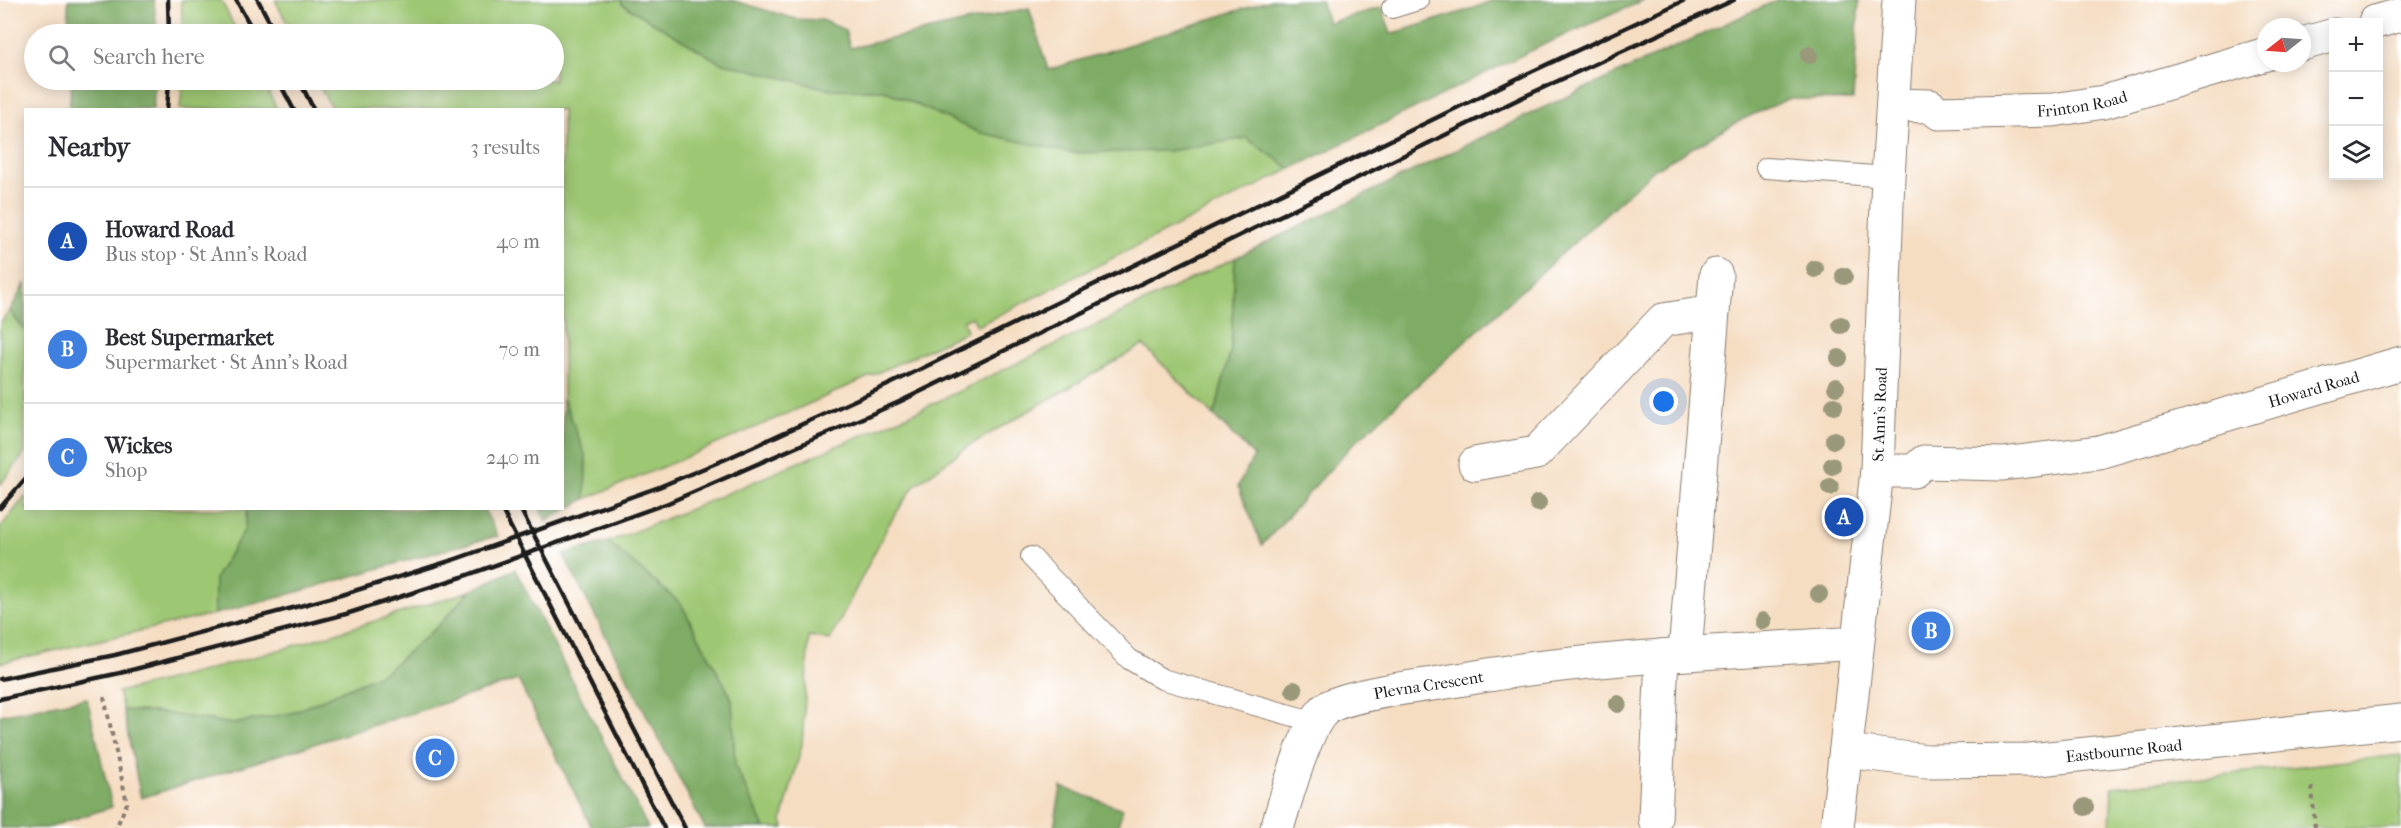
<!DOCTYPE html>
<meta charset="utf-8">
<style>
body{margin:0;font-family:"IM FELL French Canon",serif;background:#f2f2f3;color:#2b2b33}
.controls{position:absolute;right:18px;top:18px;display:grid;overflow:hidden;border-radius:0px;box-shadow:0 3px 15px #0003}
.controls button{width:54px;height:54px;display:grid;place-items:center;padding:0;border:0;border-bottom:2px solid #e1e1e2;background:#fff;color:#2b2b33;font:30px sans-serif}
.compass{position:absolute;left:2257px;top:18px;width:54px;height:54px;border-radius:50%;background:#fff;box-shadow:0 3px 15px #0003;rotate:253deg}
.you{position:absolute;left:1664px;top:402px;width:21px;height:21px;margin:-15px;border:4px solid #fff;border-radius:50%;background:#1a73e8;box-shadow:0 0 0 9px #1a73e833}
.badge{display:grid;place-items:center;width:39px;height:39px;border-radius:50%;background:#1f6fb2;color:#fff;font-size:20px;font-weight:700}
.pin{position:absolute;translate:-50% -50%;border:3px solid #fff;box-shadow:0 2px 6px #0006}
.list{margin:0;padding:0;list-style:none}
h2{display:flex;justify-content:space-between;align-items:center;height:78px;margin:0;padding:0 24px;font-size:26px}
h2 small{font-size:20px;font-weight:400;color:#7c7c81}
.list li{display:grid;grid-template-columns:39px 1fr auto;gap:18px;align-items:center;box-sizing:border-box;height:108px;padding:0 24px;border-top:2px solid #e1e1e2}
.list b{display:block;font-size:22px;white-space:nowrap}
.list p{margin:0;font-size:20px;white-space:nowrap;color:#7c7c81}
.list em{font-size:20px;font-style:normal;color:#7c7c81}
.icon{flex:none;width:33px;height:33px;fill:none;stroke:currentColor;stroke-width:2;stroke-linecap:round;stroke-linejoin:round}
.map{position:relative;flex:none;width:2401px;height:828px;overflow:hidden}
.search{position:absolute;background:#fff;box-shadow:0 3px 15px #0003;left:24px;top:24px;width:540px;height:66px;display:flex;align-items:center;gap:15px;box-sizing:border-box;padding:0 21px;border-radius:33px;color:#7c7c81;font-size:22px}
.panel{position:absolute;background:#fff;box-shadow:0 3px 15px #0003;left:24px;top:108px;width:540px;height:402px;border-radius:0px}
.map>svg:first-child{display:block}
.green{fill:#9ec773;stroke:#5d7248;stroke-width:1.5}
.forest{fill:#7eac65;stroke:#4d6440;stroke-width:1.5}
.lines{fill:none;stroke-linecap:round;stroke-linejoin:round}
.service-casing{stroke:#887c6f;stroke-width:22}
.minor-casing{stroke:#887c6f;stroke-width:35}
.secondary-casing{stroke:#887c6f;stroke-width:35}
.path{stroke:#887c6f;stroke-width:4;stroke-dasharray:4.5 4.5;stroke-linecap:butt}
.service{stroke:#fff;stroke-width:20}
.minor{stroke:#fff;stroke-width:33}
.secondary{stroke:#fff;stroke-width:33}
.rail{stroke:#1c1c1c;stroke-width:4.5}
.tree{fill:#9a987a}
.labels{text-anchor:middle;stroke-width:6;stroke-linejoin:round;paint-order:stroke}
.street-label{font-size:16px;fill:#1c1c1c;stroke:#fff}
</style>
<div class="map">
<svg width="2401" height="828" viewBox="0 0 2401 828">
<rect width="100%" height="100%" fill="#fff"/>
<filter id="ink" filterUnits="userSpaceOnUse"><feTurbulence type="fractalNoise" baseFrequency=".0167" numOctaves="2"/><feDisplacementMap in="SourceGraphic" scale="12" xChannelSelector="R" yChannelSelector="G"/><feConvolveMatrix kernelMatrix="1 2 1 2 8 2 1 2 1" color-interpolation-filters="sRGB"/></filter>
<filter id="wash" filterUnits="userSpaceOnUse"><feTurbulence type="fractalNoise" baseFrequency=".008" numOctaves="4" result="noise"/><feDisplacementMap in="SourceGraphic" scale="24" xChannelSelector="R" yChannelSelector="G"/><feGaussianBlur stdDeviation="1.35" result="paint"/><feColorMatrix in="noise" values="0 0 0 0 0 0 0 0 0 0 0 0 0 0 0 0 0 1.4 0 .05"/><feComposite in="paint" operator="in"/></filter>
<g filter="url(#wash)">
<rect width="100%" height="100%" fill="#f5ddc2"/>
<!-- green -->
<g class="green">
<path d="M 181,0 L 221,0 L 238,34 L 183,34 Z"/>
<path d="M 275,0 L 621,0 L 622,4 L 828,89 L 884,90 L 978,132 L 1169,151 L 1246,138 L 1291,169 L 977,326 L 972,317 L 963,321 L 967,331 C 841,391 714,447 585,499 L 586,457 L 563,398 L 562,110 L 332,109 L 316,80 L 554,80 L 554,34 L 293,34 Z"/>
<path d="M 183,80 L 262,80 L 277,109 L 180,109 Z"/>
<path d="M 1235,258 L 1231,350 L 1214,416 L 1143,345 L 970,445 L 914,486 L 889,524 L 830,640 L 809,636 L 802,745 L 782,820 L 784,828 L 765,828 L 735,766 L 732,699 L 681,604 L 608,542 L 688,510 L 918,411 Z"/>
<path d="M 10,311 L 25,331 L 25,453 L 0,485 L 0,323 Z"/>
<path d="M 25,497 L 26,508 L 247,509 L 245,529 L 215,578 L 215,614 L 0,663 L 0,528 Z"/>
<path d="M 470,591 L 438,626 L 385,672 L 292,713 L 233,724 L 163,713 L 123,710 L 118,692 C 237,665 354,628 470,591 Z"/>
<path d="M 2401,755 L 2401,828 L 2110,828 L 2112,787 Z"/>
</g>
<!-- forest -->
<g class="forest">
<path d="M 68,0 L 154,0 L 157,34 L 69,34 Z"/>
<path d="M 621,0 L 731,0 L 796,19 L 822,20 L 845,30 L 850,48 L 1029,8 L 1048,70 L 1271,0 L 1321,0 L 1328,23 L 1382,7 L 1391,34 L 1474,8 L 1493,0 L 1644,0 L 1545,44 L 1291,169 L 1246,138 L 1169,151 L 1071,153 L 978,132 L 884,90 L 828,89 L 719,62 L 622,4 Z"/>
<path d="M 1777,0 L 1859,0 L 1853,100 L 1788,99 L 1741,120 L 1655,169 L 1353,444 L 1262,545 L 1238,486 L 1254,456 L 1214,416 L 1231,350 L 1235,258 L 1536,111 Z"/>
<path d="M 72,80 L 155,80 L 153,109 L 69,109 Z"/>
<path d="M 25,283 L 25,331 L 10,311 Z"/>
<path d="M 563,398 L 586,457 L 585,499 L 546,521 L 540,509 L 562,508 Z"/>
<path d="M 247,509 L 484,509 L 498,536 C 403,559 310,591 215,614 L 215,578 L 245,529 Z"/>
<path d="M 608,542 L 681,604 L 732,699 L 735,766 L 765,828 L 705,828 L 563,554 Z"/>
<path d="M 515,569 L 648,828 L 592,828 L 518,680 L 141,798 L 123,710 L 163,713 L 233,724 L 292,713 L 385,672 L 438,626 L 470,591 Z"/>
<path d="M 87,698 L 112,807 L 46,828 L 0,828 L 0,715 Z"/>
<path d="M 1061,787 L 1123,809 L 1117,828 L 1054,828 Z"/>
</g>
</g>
<g filter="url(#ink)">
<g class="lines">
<!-- service casing -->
<g class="service-casing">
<g id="service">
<path d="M 1392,8 L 1418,0"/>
<path d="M 1766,168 L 1888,177"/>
<path d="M 1031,557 L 1129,659 L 1162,679 L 1315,722"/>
</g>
</g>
<!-- minor casing -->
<g class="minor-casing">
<g id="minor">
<path d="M 2375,22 L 2401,15"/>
<path d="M 2302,44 L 2334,35"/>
<path id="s1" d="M 1893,105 L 1930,106 L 1939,113 L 2053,110 L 2104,102 L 2266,54"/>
<path d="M 1475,464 L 1536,453 L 1663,320 L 1713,312"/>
<path id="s2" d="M 1877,471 L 1914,471 L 1924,462 L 2003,464 L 2099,452 L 2401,363"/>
<path d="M 1685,653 L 1716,275"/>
<path id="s3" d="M 1846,751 L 1927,761 L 2030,760 L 2401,721"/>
<path d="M 1655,819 L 1662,656"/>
<path id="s4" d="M 1277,828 C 1286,801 1305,723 1327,708 C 1345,696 1410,687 1433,684 C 1467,679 1502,672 1536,668 C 1643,655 1750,650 1857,643"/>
</g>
</g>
<!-- secondary casing -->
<g class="secondary-casing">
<g id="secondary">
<path id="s5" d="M 1837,828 L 1877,471 L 1888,177 L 1899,0"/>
</g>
</g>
<!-- path -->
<g class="path">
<path d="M 104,697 L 127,803 L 116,828"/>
<path d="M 2312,787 L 2315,828"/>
</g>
<!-- service -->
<use href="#service" class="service"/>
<!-- minor -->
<use href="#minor" class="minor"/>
<!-- secondary -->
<use href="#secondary" class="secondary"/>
<!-- rail -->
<g class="rail">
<path d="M 168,0 L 169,34"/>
<path d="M 236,0 L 255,34"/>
<path d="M 258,0 L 276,34"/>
<path d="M 278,80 L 294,110"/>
<path d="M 299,80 L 314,110"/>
<path d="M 167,110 L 169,80"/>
<path d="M 0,508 L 26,478"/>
<path d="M 501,508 L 664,828"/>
<path d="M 520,508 L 685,828"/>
<path d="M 0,679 L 115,655 L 341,595 L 453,560 L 659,487 L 726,459 L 890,384 L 1514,80 L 1685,0"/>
<path d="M 0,699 L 120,673 L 346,614 L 462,577 L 668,503 L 899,402 L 1523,97 L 1734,0"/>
</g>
</g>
<!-- trees -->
<g class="tree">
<circle cx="1809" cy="55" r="9"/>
<circle cx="1815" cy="269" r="9"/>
<circle cx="1844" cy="276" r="9"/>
<circle cx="1841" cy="325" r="9"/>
<circle cx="1839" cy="358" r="9"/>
<circle cx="1836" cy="387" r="9"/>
<circle cx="1834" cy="406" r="9"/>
<circle cx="1834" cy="440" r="9"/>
<circle cx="1832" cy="466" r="9"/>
<circle cx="1830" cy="487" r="9"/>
<circle cx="1538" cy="503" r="9"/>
<circle cx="1819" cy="594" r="9"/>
<circle cx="1763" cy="621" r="9"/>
<circle cx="1294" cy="690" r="9"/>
<circle cx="1618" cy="704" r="9"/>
<circle cx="2085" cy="807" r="9"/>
</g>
</g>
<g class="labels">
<!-- street labels -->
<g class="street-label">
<text dy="6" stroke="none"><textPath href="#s1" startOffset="192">Frinton Road</textPath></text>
<text dy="6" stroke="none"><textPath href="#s2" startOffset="450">Howard Road</textPath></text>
<text dy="6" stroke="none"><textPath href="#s5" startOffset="416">St Ann's Road</textPath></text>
<text dy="6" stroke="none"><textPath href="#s4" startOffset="236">Plevna Crescent</textPath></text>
<text dy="6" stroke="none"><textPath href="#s3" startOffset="279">Eastbourne Road</textPath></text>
</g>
</g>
</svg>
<div class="controls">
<button>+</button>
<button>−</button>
<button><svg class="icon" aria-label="layers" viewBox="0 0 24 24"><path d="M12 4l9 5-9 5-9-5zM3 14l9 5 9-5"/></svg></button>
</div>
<svg class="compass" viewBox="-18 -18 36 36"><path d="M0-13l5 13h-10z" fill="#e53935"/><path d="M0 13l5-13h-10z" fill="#7c7c81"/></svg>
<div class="you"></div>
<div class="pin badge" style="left:1844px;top:517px;background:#1a4fb4">A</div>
<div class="pin badge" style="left:1931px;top:631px;background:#3f7fe0">B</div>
<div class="pin badge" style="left:435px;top:758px;background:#3f7fe0">C</div>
<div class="search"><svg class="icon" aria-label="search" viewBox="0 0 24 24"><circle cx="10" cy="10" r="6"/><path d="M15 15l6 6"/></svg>Search here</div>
<section class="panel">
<h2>Nearby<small>3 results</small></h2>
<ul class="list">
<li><span class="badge" style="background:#1a4fb4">A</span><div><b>Howard Road</b><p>Bus stop · St Ann's Road</p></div><em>40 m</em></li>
<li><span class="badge" style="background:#3f7fe0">B</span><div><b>Best Supermarket</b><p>Supermarket · St Ann's Road</p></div><em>70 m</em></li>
<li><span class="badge" style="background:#3f7fe0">C</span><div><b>Wickes</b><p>Shop</p></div><em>240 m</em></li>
</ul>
</section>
</div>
